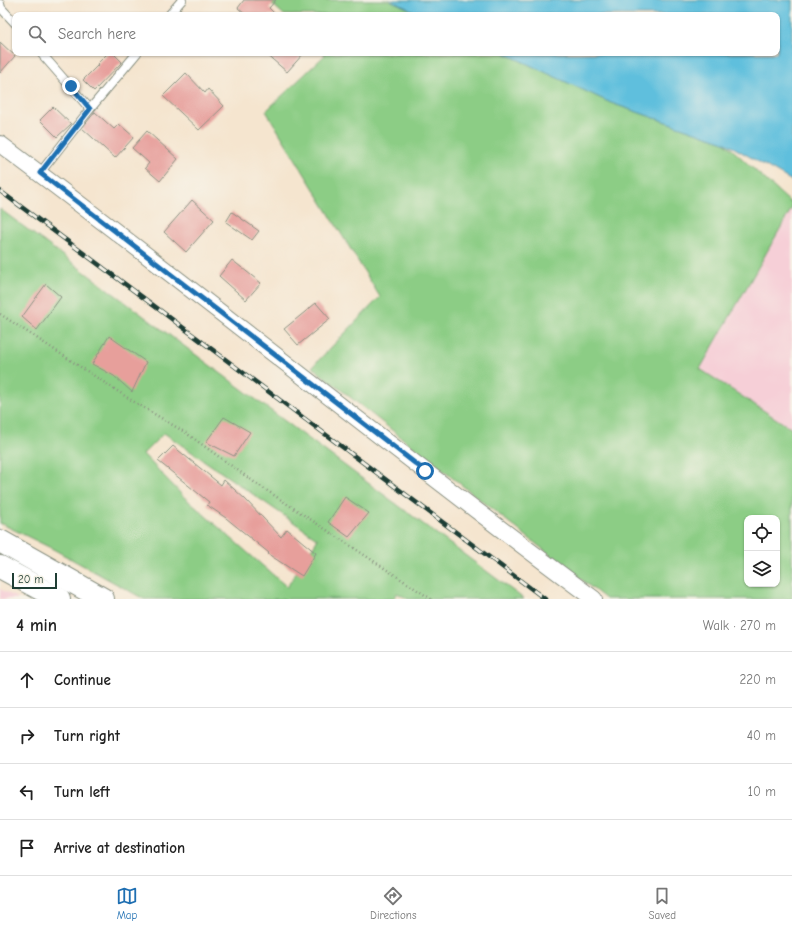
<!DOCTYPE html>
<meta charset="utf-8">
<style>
body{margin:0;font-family:"Comic Neue",sans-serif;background:#f2f2f2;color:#222}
.controls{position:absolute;right:12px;bottom:12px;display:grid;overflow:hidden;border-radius:8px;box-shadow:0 1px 3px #0004}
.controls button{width:36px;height:36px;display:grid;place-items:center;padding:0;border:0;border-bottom:1px solid #e0e0e0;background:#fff;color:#222;font:20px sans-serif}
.scale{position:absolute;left:12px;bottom:10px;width:45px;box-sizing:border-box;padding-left:4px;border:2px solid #1f3d34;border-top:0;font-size:11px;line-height:14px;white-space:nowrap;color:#1f3d34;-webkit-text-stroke:3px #f7f3e8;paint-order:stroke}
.stop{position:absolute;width:12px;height:12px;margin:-9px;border:3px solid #1f6fb2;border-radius:50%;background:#fff}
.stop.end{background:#1f6fb2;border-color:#fff;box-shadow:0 1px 4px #0008}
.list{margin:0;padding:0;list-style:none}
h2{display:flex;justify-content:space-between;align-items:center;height:52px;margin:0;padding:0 16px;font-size:17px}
h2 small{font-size:13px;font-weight:400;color:#767676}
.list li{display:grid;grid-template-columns:26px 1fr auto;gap:12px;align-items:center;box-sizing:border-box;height:56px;padding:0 16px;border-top:1px solid #e0e0e0}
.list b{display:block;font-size:15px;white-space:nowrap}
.list em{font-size:13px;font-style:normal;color:#767676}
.icon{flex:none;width:22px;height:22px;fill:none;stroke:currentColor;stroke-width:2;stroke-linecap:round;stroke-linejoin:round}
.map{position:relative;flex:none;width:792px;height:599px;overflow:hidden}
.search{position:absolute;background:#fff;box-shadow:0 1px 3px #0004;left:12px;right:12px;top:12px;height:44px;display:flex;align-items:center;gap:10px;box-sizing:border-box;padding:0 14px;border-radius:8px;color:#767676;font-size:15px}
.sheet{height:276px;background:#fff}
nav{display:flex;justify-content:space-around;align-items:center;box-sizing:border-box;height:56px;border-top:1px solid #e0e0e0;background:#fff;font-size:11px;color:#767676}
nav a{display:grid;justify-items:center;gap:2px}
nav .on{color:#1f6fb2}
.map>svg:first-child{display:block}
.built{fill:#f6cfd7}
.green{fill:#8ccd85;stroke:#56855c;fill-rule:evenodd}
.water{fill:#5ebfdd;stroke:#3e7e88}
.building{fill:#e79f9b}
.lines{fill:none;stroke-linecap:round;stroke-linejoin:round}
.service-casing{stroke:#8a9182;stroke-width:10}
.minor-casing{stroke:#8a9182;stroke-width:18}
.trunk-casing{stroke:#8a9182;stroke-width:24}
.path{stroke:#8a9182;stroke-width:2.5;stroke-dasharray:1 3;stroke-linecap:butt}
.service{stroke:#fff;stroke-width:8}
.minor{stroke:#fff;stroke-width:16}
.trunk{stroke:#fff;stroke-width:22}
.rail-casing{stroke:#1f3d34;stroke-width:4.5}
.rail{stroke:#f7f3e8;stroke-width:3;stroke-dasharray:9;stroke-linecap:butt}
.route{stroke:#1f6fb2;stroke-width:5}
</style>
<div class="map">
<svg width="792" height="599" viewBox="0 0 792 599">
<rect width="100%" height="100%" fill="#f7f3e8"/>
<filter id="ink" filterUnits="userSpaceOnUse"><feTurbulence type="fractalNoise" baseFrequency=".025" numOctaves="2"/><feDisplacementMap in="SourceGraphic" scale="8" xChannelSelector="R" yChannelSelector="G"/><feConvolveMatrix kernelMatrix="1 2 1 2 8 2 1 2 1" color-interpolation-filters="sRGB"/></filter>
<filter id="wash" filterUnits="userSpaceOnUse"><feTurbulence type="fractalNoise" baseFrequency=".012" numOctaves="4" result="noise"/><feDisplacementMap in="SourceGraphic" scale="16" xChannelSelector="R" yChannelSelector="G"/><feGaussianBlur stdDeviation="0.9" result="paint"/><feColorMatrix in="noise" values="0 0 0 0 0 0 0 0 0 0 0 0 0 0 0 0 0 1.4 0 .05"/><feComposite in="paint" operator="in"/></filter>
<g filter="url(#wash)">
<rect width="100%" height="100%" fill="#f5e5cf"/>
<!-- built -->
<g class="built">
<path d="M 792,208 L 792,429 L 700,369 Z"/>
<path d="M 0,589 L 19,599 L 0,599 Z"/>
</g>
<!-- green -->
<g class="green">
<path d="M 268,0 L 390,0 L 422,15 L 284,15 Z"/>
<path d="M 323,53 L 504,53 L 611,103 L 724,142 L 792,204 L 792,208 L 700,369 L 792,429 L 792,599 L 606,599 L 312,367 L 380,297 L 266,111 L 325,55 ZM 747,518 L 777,518 L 777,584 L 747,584 Z"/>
<path d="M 0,209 L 524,599 L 408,599 L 397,593 L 393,599 L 144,599 L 53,549 L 0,523 ZM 164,433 L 318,539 L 287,587 L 184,497 L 143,454 Z"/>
</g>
<!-- water -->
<path class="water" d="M 390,0 L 792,0 L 792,181 L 724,142 L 611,103 L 504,53 L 777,53 L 777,15 L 422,15 Z"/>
<g id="blocks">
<!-- building -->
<g class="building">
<path d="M 244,0 L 276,0 L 269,8 L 276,15 L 246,15 L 238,8 Z"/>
<path d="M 0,42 L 15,56 L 0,73 Z"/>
<path d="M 108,53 L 113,53 L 122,62 L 94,91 L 83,80 L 98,65 L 97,64 Z"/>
<path d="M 265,53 L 304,53 L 287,72 Z"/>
<path d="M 186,73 L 205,93 L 208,89 L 224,106 L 199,130 L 163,96 Z"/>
<path d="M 53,107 L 71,124 L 57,137 L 40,120 Z"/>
<path d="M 95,112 L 114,129 L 119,124 L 134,137 L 115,158 L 82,128 Z"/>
<path d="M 147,131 L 178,159 L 160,181 L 145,168 L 149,163 L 132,148 Z"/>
<path d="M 192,200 L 214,220 L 186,252 L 164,232 Z"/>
<path d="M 232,212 L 259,231 L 252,240 L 226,222 Z"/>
<path d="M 232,260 L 261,283 L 246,300 L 219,276 Z"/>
<path d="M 46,284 L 61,297 L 37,330 L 22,317 Z"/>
<path d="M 316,303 L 330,319 L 298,345 L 284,329 Z"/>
<path d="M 109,336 L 146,362 L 132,392 L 114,376 L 92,364 Z"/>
<path d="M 224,417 L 250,432 L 234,456 L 206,442 Z"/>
<path d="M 173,446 L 221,485 L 224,480 L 245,499 L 281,537 L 287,529 L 316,553 L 302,576 L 268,554 L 269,553 L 226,518 L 207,505 L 209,502 L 158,461 Z"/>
<path d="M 345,497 L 369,513 L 349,537 L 328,522 Z"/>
</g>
</g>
</g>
<g filter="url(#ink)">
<use href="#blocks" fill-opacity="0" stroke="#8a9182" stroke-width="1"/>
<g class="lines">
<!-- service casing -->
<g class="service-casing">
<g id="service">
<path d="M 0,4 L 1,8 L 15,23"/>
<path d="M 169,15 L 182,0"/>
<path d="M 41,53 L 90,109"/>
<path d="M 40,173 L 90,109 L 137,53"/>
</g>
</g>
<!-- minor casing -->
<g class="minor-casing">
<path id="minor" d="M 0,144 C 200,293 394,451 594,599"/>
</g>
<!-- trunk casing -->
<g class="trunk-casing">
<g id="trunk">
<path d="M 0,541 L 103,599"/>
<path d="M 0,567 L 59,599"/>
</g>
</g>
<!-- path -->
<path class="path" d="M 0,314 L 131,400 L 186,433 L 254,482 L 431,599"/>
<!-- service -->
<use href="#service" class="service"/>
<!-- minor -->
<use href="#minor" class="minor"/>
<!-- trunk -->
<use href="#trunk" class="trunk"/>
<!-- rail casing -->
<g class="rail-casing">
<path id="rail" d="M 0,191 L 145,299 L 545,599"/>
</g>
<!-- rail -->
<use href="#rail" class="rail"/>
</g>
</g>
<g class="lines" filter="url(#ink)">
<!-- route -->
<path class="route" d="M 71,86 L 90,109 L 40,173 L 425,471"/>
</g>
</svg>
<div class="controls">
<button><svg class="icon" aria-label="locate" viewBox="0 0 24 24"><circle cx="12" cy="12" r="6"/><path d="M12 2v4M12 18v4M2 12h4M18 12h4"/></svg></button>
<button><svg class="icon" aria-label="layers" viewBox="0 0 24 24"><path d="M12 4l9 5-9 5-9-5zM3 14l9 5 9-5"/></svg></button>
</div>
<div class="scale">20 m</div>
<div class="stop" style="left:425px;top:471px"></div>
<div class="stop end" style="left:71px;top:86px"></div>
<div class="search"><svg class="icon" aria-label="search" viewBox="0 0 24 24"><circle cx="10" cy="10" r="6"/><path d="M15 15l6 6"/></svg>Search here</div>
</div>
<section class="sheet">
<h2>4 min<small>Walk · 270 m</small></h2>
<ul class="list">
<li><svg class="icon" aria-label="ahead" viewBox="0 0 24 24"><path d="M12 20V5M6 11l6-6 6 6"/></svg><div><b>Continue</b></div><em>220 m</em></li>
<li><svg class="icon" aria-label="right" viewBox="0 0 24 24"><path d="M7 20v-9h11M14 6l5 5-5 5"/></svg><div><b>Turn right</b></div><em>40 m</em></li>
<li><svg class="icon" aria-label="left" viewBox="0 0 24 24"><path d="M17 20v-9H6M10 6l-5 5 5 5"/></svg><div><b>Turn left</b></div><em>10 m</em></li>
<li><svg class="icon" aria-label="arrive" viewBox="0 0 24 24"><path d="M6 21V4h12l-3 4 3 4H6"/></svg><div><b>Arrive at destination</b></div></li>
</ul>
</section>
<nav>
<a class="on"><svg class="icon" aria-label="map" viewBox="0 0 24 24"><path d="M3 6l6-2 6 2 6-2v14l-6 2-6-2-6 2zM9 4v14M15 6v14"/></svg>Map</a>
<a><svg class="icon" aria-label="directions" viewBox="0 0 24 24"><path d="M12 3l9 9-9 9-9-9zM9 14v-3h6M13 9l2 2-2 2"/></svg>Directions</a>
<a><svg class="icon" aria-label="saved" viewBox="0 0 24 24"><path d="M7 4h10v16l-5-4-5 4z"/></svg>Saved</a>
</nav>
